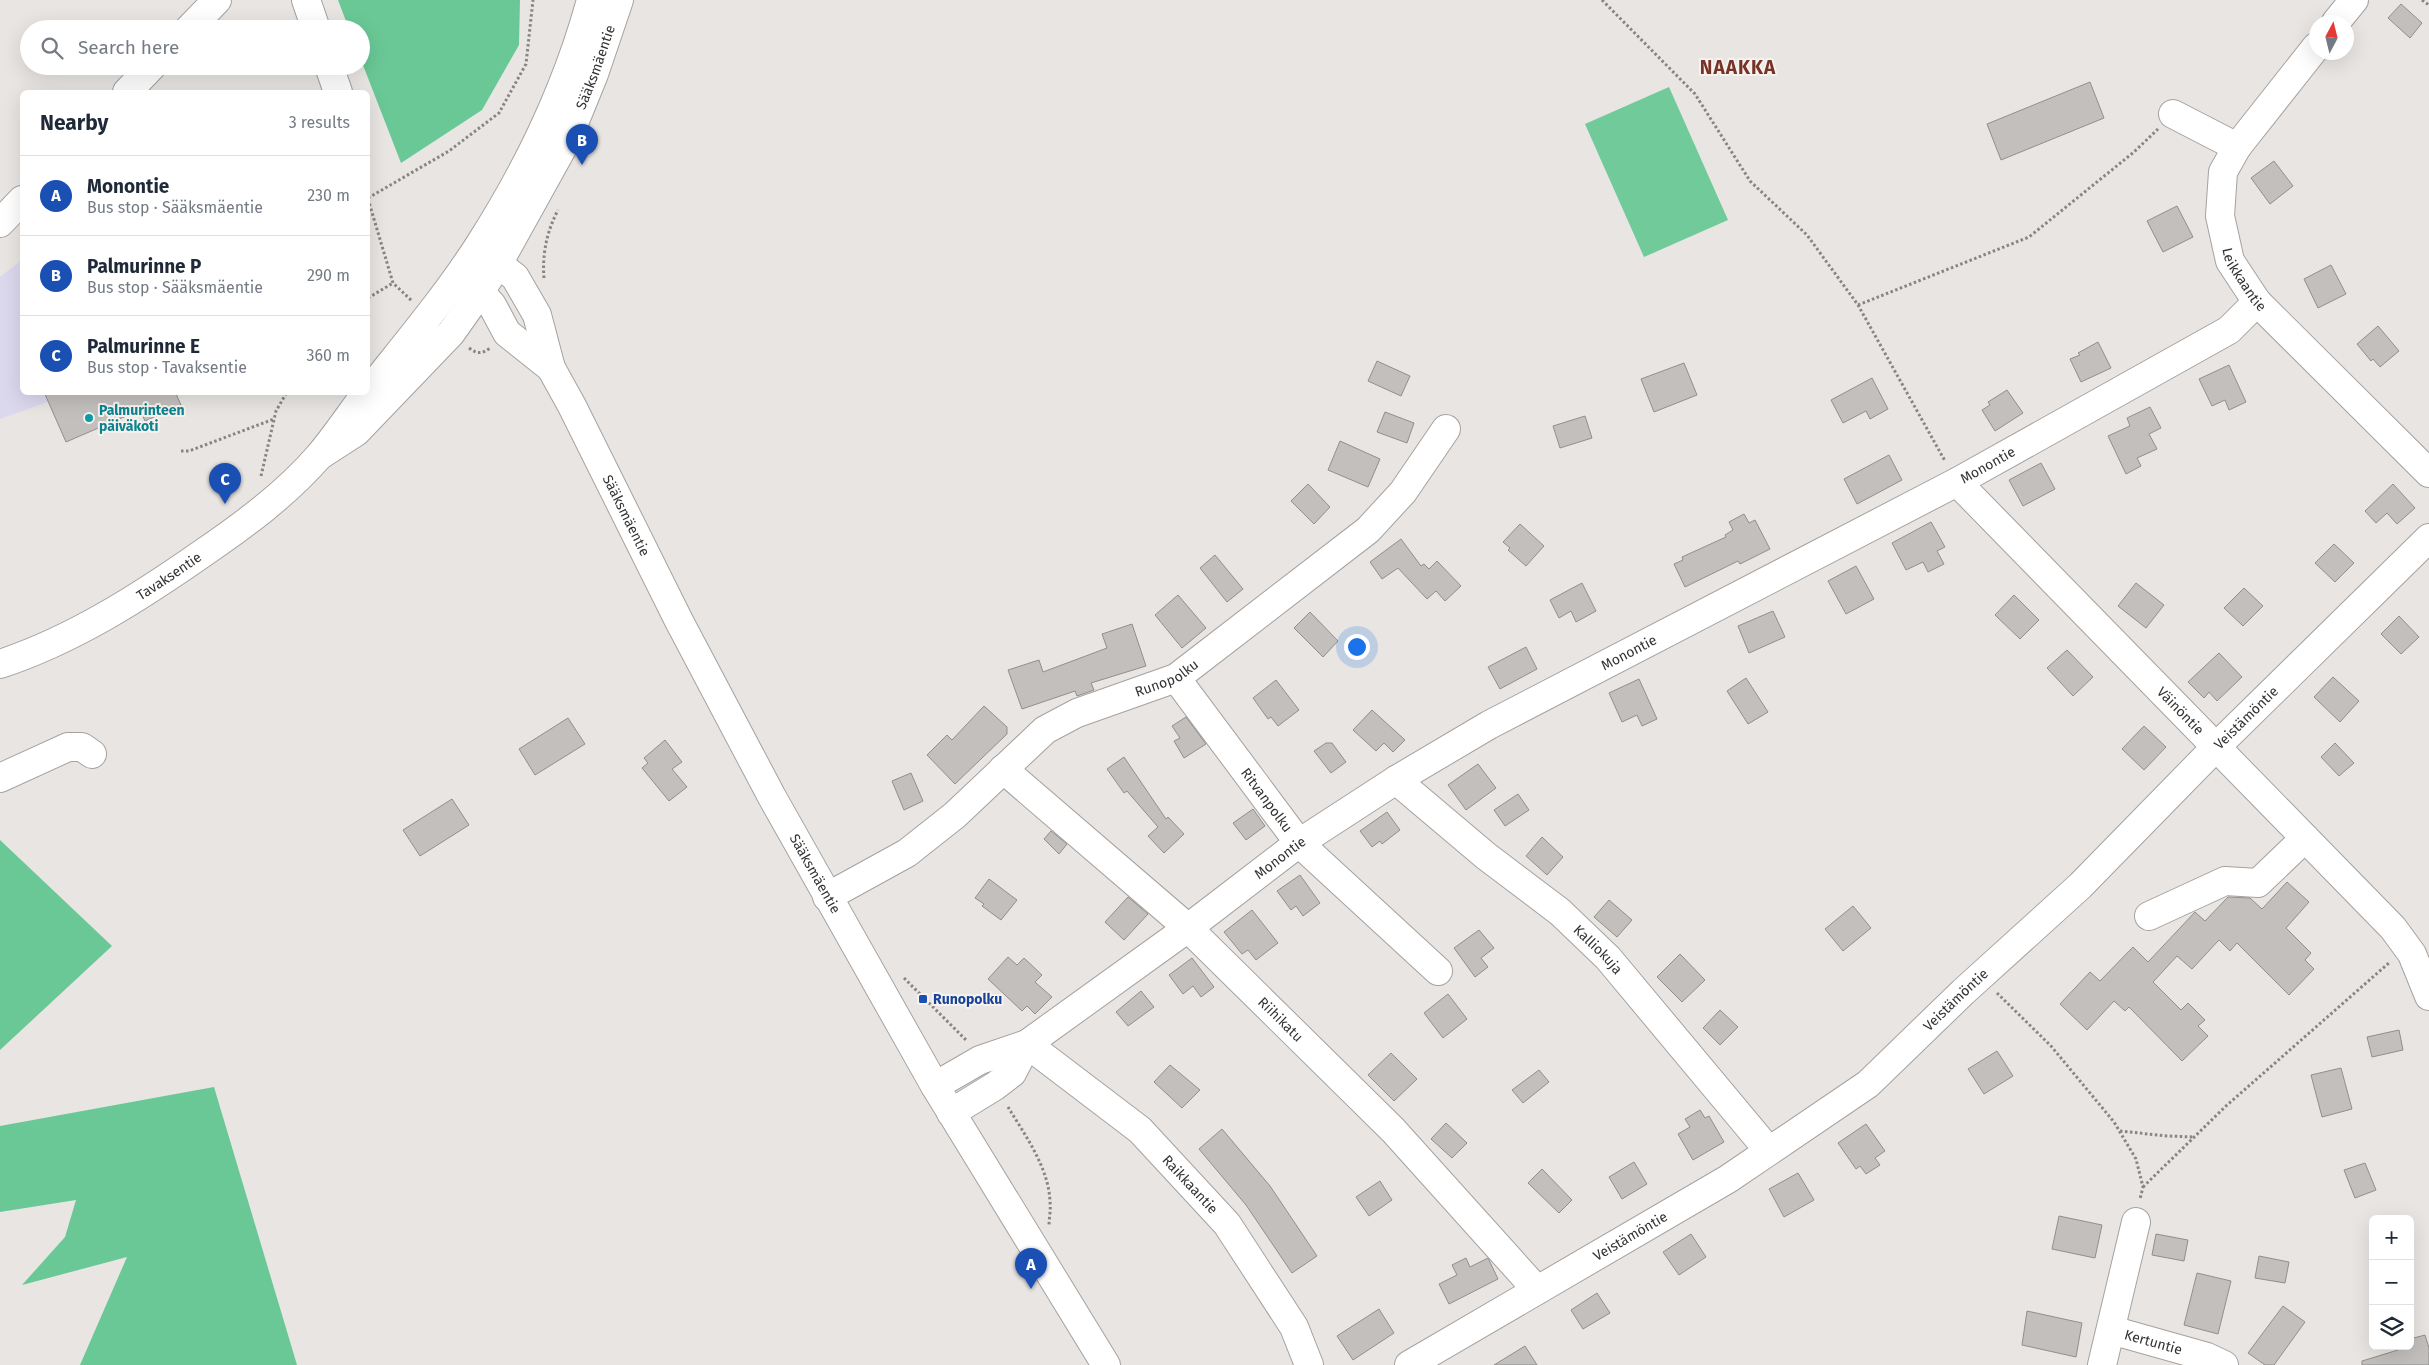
<!DOCTYPE html>
<meta charset="utf-8">
<style>
body{margin:0;font-family:"Fira Sans",sans-serif;background:#f2f2f3;color:#1f2937}
.controls{position:absolute;right:15px;bottom:15px;display:grid;overflow:hidden;border-radius:8px;box-shadow:0 5px 20px #0002}
.controls button{width:45px;height:45px;display:grid;place-items:center;padding:0;border:0;border-bottom:1px solid #e0e1e3;background:#fff;color:#1f2937;font:25px sans-serif}
.compass{position:absolute;left:2309px;top:15px;width:45px;height:45px;border-radius:50%;background:#fff;box-shadow:0 5px 20px #0002;rotate:7deg}
.you{position:absolute;left:1356px;top:646px;width:18px;height:18px;margin:-12px;border:4px solid #fff;border-radius:50%;background:#1a73e8;box-shadow:0 0 0 8px #1a73e833}
.badge{display:grid;place-items:center;width:32px;height:32px;border-radius:50%;background:#0f766e;color:#fff;font-size:16px;font-weight:700}
.pin{position:absolute;translate:-50% -41px;filter:drop-shadow(0 1px 2px #0008)}
.pin::after{content:'';position:absolute;top:26px;width:18px;height:15px;background:inherit;clip-path:polygon(0 0,100% 0,50% 100%)}
.list{margin:0;padding:0;list-style:none}
h2{display:flex;justify-content:space-between;align-items:center;height:65px;margin:0;padding:0 20px;font-size:21px}
h2 small{font-size:16px;font-weight:400;color:#747a83}
.list li{display:grid;grid-template-columns:32px 1fr auto;gap:15px;align-items:center;box-sizing:border-box;height:80px;padding:0 20px;border-top:1px solid #e0e1e3}
.list b{display:block;font-size:19px;white-space:nowrap}
.list p{margin:0;font-size:16px;white-space:nowrap;color:#747a83}
.list em{font-size:16px;font-style:normal;color:#747a83}
.icon{flex:none;width:28px;height:28px;fill:none;stroke:currentColor;stroke-width:2;stroke-linecap:round;stroke-linejoin:round}
.map{position:relative;flex:none;width:2429px;height:1365px;overflow:hidden}
.search{position:absolute;background:#fff;box-shadow:0 5px 20px #0002;left:20px;top:20px;width:350px;height:55px;display:flex;align-items:center;gap:12px;box-sizing:border-box;padding:0 18px;border-radius:28px;color:#747a83;font-size:19px}
.panel{position:absolute;background:#fff;box-shadow:0 5px 20px #0002;left:20px;top:90px;width:350px;height:305px;border-radius:8px}
.map>svg:first-child{display:block}
.education{fill:#dbd8ee}
.green{fill:#70ca9a}
.forest{fill:#6ac896}
.building{fill:#c2bfbd;stroke:#918f8c}
.lines{fill:none;stroke-linecap:round;stroke-linejoin:round}
.minor-casing{stroke:#a5a29f;stroke-width:30}
.major-casing{stroke:#a5a29f;stroke-width:30}
.path{stroke:#878583;stroke-width:3;stroke-dasharray:2.5 2.5;stroke-linecap:butt}
.minor{stroke:#fff;stroke-width:28}
.major{stroke:#fff;stroke-width:28}
.culture-dot{fill:#0f9aa8;stroke:#f5f2ef;stroke-width:2}
.transit-dot{fill:#1a4fb4;stroke:#f5f2ef;stroke-width:2}
.labels{text-anchor:middle;stroke-width:4;stroke-linejoin:round;paint-order:stroke}
.street-label{font-size:14px;fill:#353332;stroke:#f5f2ef}
.culture-label{font-size:14px;font-weight:bold;fill:#0d838f;stroke:#f5f2ef;text-anchor:start}
.transit-label{font-size:14px;font-weight:bold;fill:#164399;stroke:#f5f2ef;text-anchor:start}
.district-label{font-size:19px;font-weight:bold;letter-spacing:1px;fill:#783327;stroke:#f5f2ef}
</style>
<div class="map">
<svg width="2429" height="1365" viewBox="0 0 2429 1365">
<rect width="100%" height="100%" fill="#e8e5e2"/>
<!-- education -->
<path class="education" d="M 22,260 L 22,392 L 44,393 L 48,402 L 0,419 L 0,277 Z"/>
<!-- green -->
<path class="green" d="M 1669,87 L 1728,220 L 1644,257 L 1585,124 Z"/>
<!-- forest -->
<g class="forest">
<path d="M 338,0 L 520,0 L 519,45 L 482,110 L 401,163 L 361,60 L 361,29 L 349,29 Z"/>
<path d="M 0,840 L 112,946 L 0,1050 Z"/>
<path d="M 214,1087 L 297,1365 L 80,1365 L 127,1257 L 22,1285 L 65,1237 L 76,1200 L 0,1212 L 0,1126 Z"/>
</g>
<!-- building -->
<g class="building">
<path d="M 2401,4 L 2422,23 L 2410,38 L 2388,18 Z"/>
<path d="M 2090,82 L 2104,118 L 2001,160 L 1987,124 Z"/>
<path d="M 2274,161 L 2293,186 L 2270,204 L 2251,178 Z"/>
<path d="M 2177,206 L 2193,237 L 2163,252 L 2147,221 Z"/>
<path d="M 2331,265 L 2346,294 L 2318,308 L 2304,279 Z"/>
<path d="M 2378,326 L 2399,351 L 2380,367 L 2373,359 L 2371,361 L 2357,344 Z"/>
<path d="M 2098,342 L 2111,368 L 2081,382 L 2070,359 L 2080,355 L 2078,353 Z"/>
<path d="M 1377,361 L 1410,376 L 1401,396 L 1368,381 Z"/>
<path d="M 1684,363 L 1697,395 L 1654,412 L 1641,379 Z"/>
<path d="M 2229,365 L 2246,402 L 2229,410 L 2225,400 L 2212,406 L 2199,379 Z"/>
<path d="M 1872,378 L 1888,409 L 1870,419 L 1866,411 L 1843,423 L 1831,400 Z"/>
<path d="M 2007,390 L 2023,413 L 1995,431 L 1982,410 L 1990,405 L 1988,402 Z"/>
<path d="M 44,392 L 180,392 L 176,394 L 181,405 L 145,421 L 140,410 L 66,442 Z"/>
<path d="M 2150,407 L 2161,428 L 2149,434 L 2157,449 L 2137,458 L 2141,466 L 2126,474 L 2108,436 L 2130,426 L 2127,418 Z"/>
<path d="M 1385,412 L 1414,423 L 1407,443 L 1377,432 Z"/>
<path d="M 1585,416 L 1592,438 L 1560,448 L 1553,426 Z"/>
<path d="M 1340,441 L 1380,459 L 1368,487 L 1328,470 Z"/>
<path d="M 1889,455 L 1902,480 L 1857,504 L 1844,479 Z"/>
<path d="M 2041,463 L 2055,489 L 2023,506 L 2009,480 Z"/>
<path d="M 1308,484 L 1330,507 L 1314,524 L 1291,501 Z"/>
<path d="M 2393,484 L 2415,508 L 2397,524 L 2387,513 L 2376,523 L 2365,511 Z"/>
<path d="M 1744,514 L 1749,523 L 1755,520 L 1770,549 L 1740,564 L 1738,561 L 1685,587 L 1674,564 L 1683,560 L 1682,557 L 1726,537 L 1725,535 L 1733,530 L 1729,522 Z"/>
<path d="M 1931,522 L 1945,547 L 1937,551 L 1944,564 L 1928,572 L 1923,562 L 1906,570 L 1892,543 Z"/>
<path d="M 1520,524 L 1544,546 L 1526,566 L 1508,550 L 1510,548 L 1503,542 Z"/>
<path d="M 1401,539 L 1421,566 L 1424,564 L 1429,569 L 1437,561 L 1461,586 L 1445,601 L 1436,591 L 1427,599 L 1398,568 L 1382,579 L 1370,562 Z"/>
<path d="M 2334,544 L 2354,563 L 2335,582 L 2315,563 Z"/>
<path d="M 1215,555 L 1243,589 L 1227,602 L 1200,568 Z"/>
<path d="M 1856,566 L 1874,599 L 1846,614 L 1828,581 Z"/>
<path d="M 1582,583 L 1596,611 L 1576,622 L 1571,611 L 1559,618 L 1550,600 Z"/>
<path d="M 2136,583 L 2164,605 L 2146,628 L 2118,606 Z"/>
<path d="M 2244,588 L 2263,606 L 2243,626 L 2224,608 Z"/>
<path d="M 1178,595 L 1206,628 L 1182,648 L 1155,615 Z"/>
<path d="M 2014,595 L 2039,620 L 2020,639 L 1995,615 Z"/>
<path d="M 1773,611 L 1785,637 L 1749,653 L 1738,626 Z"/>
<path d="M 1310,612 L 1338,641 L 1323,657 L 1294,628 Z"/>
<path d="M 2399,616 L 2419,637 L 2401,654 L 2381,634 Z"/>
<path d="M 1132,624 L 1146,666 L 1091,683 L 1094,690 L 1077,696 L 1075,691 L 1022,709 L 1008,670 L 1039,660 L 1043,672 L 1107,648 L 1102,634 Z"/>
<path d="M 1526,647 L 1537,669 L 1500,689 L 1488,667 Z"/>
<path d="M 2067,650 L 2093,677 L 2073,696 L 2047,668 Z"/>
<path d="M 2219,653 L 2242,677 L 2217,701 L 2209,692 L 2204,698 L 2188,682 Z"/>
<path d="M 2333,677 L 2359,701 L 2340,722 L 2314,697 Z"/>
<path d="M 1746,678 L 1768,712 L 1748,724 L 1727,691 Z"/>
<path d="M 1639,679 L 1657,719 L 1642,726 L 1637,715 L 1622,722 L 1609,693 Z"/>
<path d="M 1276,680 L 1299,710 L 1278,726 L 1271,717 L 1268,719 L 1253,698 Z"/>
<path d="M 984,706 L 1007,727 L 1007,734 L 955,784 L 927,755 L 947,735 L 952,740 Z"/>
<path d="M 1372,710 L 1405,740 L 1393,752 L 1384,743 L 1376,751 L 1353,730 Z"/>
<path d="M 1186,717 L 1206,744 L 1184,758 L 1174,741 L 1180,738 L 1172,726 Z"/>
<path d="M 568,718 L 585,744 L 535,775 L 519,749 Z"/>
<path d="M 2144,726 L 2166,747 L 2144,770 L 2122,749 Z"/>
<path d="M 665,740 L 682,762 L 672,769 L 687,787 L 669,801 L 642,768 L 648,763 L 644,758 Z"/>
<path d="M 1326,743 L 1332,743 L 1346,762 L 1331,773 L 1314,751 Z"/>
<path d="M 2335,743 L 2354,763 L 2339,776 L 2321,757 Z"/>
<path d="M 1124,757 L 1166,819 L 1168,817 L 1184,834 L 1164,853 L 1148,836 L 1158,827 L 1127,791 L 1124,793 L 1107,769 Z"/>
<path d="M 1478,764 L 1496,788 L 1466,810 L 1448,785 Z"/>
<path d="M 911,773 L 923,801 L 904,810 L 892,781 Z"/>
<path d="M 1518,794 L 1529,810 L 1505,826 L 1494,810 Z"/>
<path d="M 452,799 L 469,825 L 420,856 L 403,830 Z"/>
<path d="M 1253,809 L 1265,826 L 1246,840 L 1233,823 Z"/>
<path d="M 1387,812 L 1400,830 L 1382,844 L 1380,841 L 1372,847 L 1360,831 Z"/>
<path d="M 1051,831 L 1067,844 L 1059,854 L 1044,839 Z"/>
<path d="M 1542,837 L 1563,857 L 1547,875 L 1526,856 Z"/>
<path d="M 1300,875 L 1320,903 L 1303,916 L 1296,906 L 1291,910 L 1277,891 Z"/>
<path d="M 989,879 L 1017,900 L 1001,920 L 982,906 L 984,904 L 975,898 Z"/>
<path d="M 2287,882 L 2309,902 L 2286,928 L 2311,953 L 2305,960 L 2314,969 L 2289,995 L 2237,943 L 2230,951 L 2219,940 L 2192,969 L 2177,956 L 2153,982 L 2181,1010 L 2188,1003 L 2205,1020 L 2198,1026 L 2208,1036 L 2182,1061 L 2129,1007 L 2125,1011 L 2114,1001 L 2087,1030 L 2060,1004 L 2090,972 L 2100,981 L 2133,947 L 2148,962 L 2195,912 L 2205,921 L 2228,897 L 2250,898 L 2262,909 Z"/>
<path d="M 1128,897 L 1148,914 L 1124,940 L 1105,922 Z"/>
<path d="M 1609,900 L 1632,920 L 1617,937 L 1594,917 Z"/>
<path d="M 1853,906 L 1871,928 L 1843,951 L 1825,929 Z"/>
<path d="M 1252,910 L 1278,943 L 1256,960 L 1248,950 L 1242,954 L 1224,932 Z"/>
<path d="M 1479,930 L 1494,948 L 1481,958 L 1488,967 L 1475,977 L 1454,948 Z"/>
<path d="M 1680,954 L 1705,980 L 1682,1002 L 1657,977 Z"/>
<path d="M 1008,957 L 1017,965 L 1024,958 L 1042,975 L 1035,982 L 1052,997 L 1035,1014 L 1027,1006 L 1022,1011 L 988,979 Z"/>
<path d="M 1192,958 L 1214,987 L 1201,997 L 1193,986 L 1183,994 L 1169,975 Z"/>
<path d="M 1141,991 L 1154,1007 L 1128,1026 L 1116,1012 Z"/>
<path d="M 1448,994 L 1467,1019 L 1443,1038 L 1424,1013 Z"/>
<path d="M 1720,1010 L 1738,1027 L 1720,1045 L 1703,1028 Z"/>
<path d="M 2399,1030 L 2403,1050 L 2372,1057 L 2367,1037 Z"/>
<path d="M 1997,1051 L 2013,1076 L 1984,1094 L 1968,1069 Z"/>
<path d="M 1391,1053 L 1417,1079 L 1394,1101 L 1368,1075 Z"/>
<path d="M 1170,1065 L 1200,1090 L 1182,1108 L 1154,1082 Z"/>
<path d="M 2341,1068 L 2352,1109 L 2322,1117 L 2311,1075 Z"/>
<path d="M 1539,1070 L 1549,1082 L 1523,1103 L 1512,1090 Z"/>
<path d="M 1700,1110 L 1705,1118 L 1709,1116 L 1724,1142 L 1693,1160 L 1678,1134 L 1690,1127 L 1685,1119 Z"/>
<path d="M 1446,1123 L 1467,1143 L 1452,1158 L 1431,1139 Z"/>
<path d="M 1866,1124 L 1885,1151 L 1875,1158 L 1880,1165 L 1866,1174 L 1860,1166 L 1856,1169 L 1838,1143 Z"/>
<path d="M 1222,1129 L 1270,1186 L 1317,1256 L 1292,1273 L 1246,1205 L 1199,1149 Z"/>
<path d="M 1634,1162 L 1647,1184 L 1622,1199 L 1609,1177 Z"/>
<path d="M 2365,1163 L 2376,1190 L 2355,1198 L 2344,1170 Z"/>
<path d="M 1542,1169 L 1572,1200 L 1559,1213 L 1528,1183 Z"/>
<path d="M 1798,1173 L 1814,1200 L 1784,1217 L 1769,1189 Z"/>
<path d="M 1380,1181 L 1392,1200 L 1369,1216 L 1356,1197 Z"/>
<path d="M 2059,1216 L 2102,1225 L 2095,1258 L 2052,1249 Z"/>
<path d="M 1691,1234 L 1706,1257 L 1679,1275 L 1663,1252 Z"/>
<path d="M 2156,1234 L 2188,1240 L 2184,1261 L 2152,1255 Z"/>
<path d="M 2259,1256 L 2289,1262 L 2285,1283 L 2255,1278 Z"/>
<path d="M 1466,1258 L 1470,1267 L 1488,1258 L 1498,1279 L 1449,1304 L 1439,1284 L 1457,1275 L 1452,1265 Z"/>
<path d="M 2197,1273 L 2231,1281 L 2218,1334 L 2184,1325 Z"/>
<path d="M 1597,1293 L 1610,1313 L 1583,1329 L 1571,1310 Z"/>
<path d="M 2283,1306 L 2305,1322 L 2274,1365 L 2265,1365 L 2248,1353 Z"/>
<path d="M 1379,1309 L 1394,1333 L 1353,1360 L 1337,1336 Z"/>
<path d="M 2027,1311 L 2082,1323 L 2076,1357 L 2022,1345 Z"/>
<path d="M 2425,1335 L 2429,1348 L 2429,1365 L 2362,1365 L 2362,1361 L 2398,1350 L 2397,1346 L 2410,1346 L 2410,1339 Z"/>
<path d="M 1525,1346 L 1537,1365 L 1494,1365 Z"/>
</g>
<g class="lines">
<!-- minor casing -->
<g class="minor-casing">
<g id="minor">
<path d="M 306,0 L 316,29"/>
<path d="M 2336,22 L 2354,0"/>
<path d="M 189,29 L 217,0"/>
<path id="s1" d="M 2316,47 L 2237,147 L 2223,172 L 2220,216 L 2230,261 L 2257,302 L 2429,473"/>
<path d="M 329,66 L 338,92"/>
<path d="M 127,92 L 152,66"/>
<path d="M 2173,114 L 2237,147"/>
<path d="M 0,223 L 22,200"/>
<path id="s2" d="M 479,249 L 515,277 L 537,315 L 551,368 L 572,406 L 679,621 L 772,797 L 935,1086 L 1106,1365"/>
<path d="M 461,279 L 480,292 L 492,305 L 507,333 L 551,368"/>
<path id="s3" d="M 1957,482 L 2393,928 L 2412,954 L 2429,996"/>
<path id="s4" d="M 1176,678 L 1299,843 L 1438,971"/>
<path id="s5" d="M 1003,769 L 1188,928 L 1393,1130 L 1537,1290"/>
<path d="M 0,778 L 68,747 L 82,747 L 92,754"/>
<path id="s6" d="M 1396,780 L 1486,856 L 1560,912 L 1608,958 L 1769,1151"/>
<path id="s7" d="M 827,897 L 907,853 L 955,815 L 1045,730 L 1077,713 L 1176,678 L 1368,530 L 1403,492 L 1446,429"/>
<path d="M 2149,916 L 2225,881 L 2258,883 L 2305,838"/>
<path id="s8" d="M 1027,1044 L 1140,1130 L 1227,1224 L 1294,1327 L 1309,1365"/>
<path id="s9" d="M 935,1086 L 980,1060 L 1027,1044 L 1188,928 L 1299,843 L 1396,780 L 1489,725 L 1957,482 L 2229,330 L 2257,302"/>
<path d="M 951,1113 L 995,1086 L 1012,1073 L 1027,1044"/>
<path id="s10" d="M 2111,1330 L 2207,1357 L 2224,1365"/>
<path id="s11" d="M 1409,1365 L 1728,1179 L 1868,1084 L 1963,992 L 2080,886 L 2216,747 L 2429,538"/>
<path d="M 2102,1365 L 2136,1222"/>
</g>
</g>
<!-- major casing -->
<g class="major-casing">
<g id="major">
<path d="M 368,392 C 405,345 445,298 478,247 C 527,171 567,88 591,0"/>
<path id="s12" d="M 319,456 L 356,432 L 451,333 L 480,292 L 498,264 L 568,138 L 594,74 L 619,0"/>
<path id="s13" d="M 0,664 C 73,640 140,597 203,553 C 244,525 286,494 319,456 C 336,436 351,413 367,392"/>
</g>
</g>
<!-- path -->
<g class="path">
<path d="M 1602,0 L 1695,94 L 1750,181 L 1807,235 L 1858,305 L 1945,461"/>
<path d="M 2422,0 L 2429,5"/>
<path d="M 368,198 L 449,151 L 499,113 L 526,64 L 533,0"/>
<path d="M 368,199 L 393,283 L 412,301"/>
<path d="M 544,278 C 542,254 547,231 558,210"/>
<path d="M 368,298 L 393,283"/>
<path d="M 1858,305 L 2029,237 L 2134,152 L 2158,129"/>
<path d="M 469,348 C 477,354 482,354 490,348"/>
<path d="M 181,451 L 189,451 L 274,419"/>
<path d="M 261,476 L 276,411 L 287,392"/>
<path d="M 904,978 L 966,1040"/>
<path d="M 1997,993 L 2051,1046 L 2114,1122 L 2136,1159 L 2143,1187 L 2140,1199"/>
<path d="M 1008,1107 C 1025,1135 1049,1168 1050,1202 C 1051,1210 1049,1218 1049,1226"/>
<path d="M 2120,1131 L 2167,1136 L 2195,1137"/>
<path d="M 2143,1187 L 2226,1106 L 2390,962"/>
</g>
<!-- minor -->
<use href="#minor" class="minor"/>
<!-- major -->
<use href="#major" class="major"/>
</g>
<!-- markers -->
<circle class="culture-dot" cx="89" cy="418" r="5"/>
<rect class="transit-dot" x="918" y="994" width="10" height="10" rx="2.5"/>
<g class="labels">
<!-- street labels -->
<g class="street-label">
<text dy="5" stroke="none"><textPath href="#s12" startOffset="485">Sääksmäentie</textPath></text>
<text dy="5" stroke="none"><textPath href="#s1" startOffset="269">Leikkaantie</textPath></text>
<text dy="5" stroke="none"><textPath href="#s9" startOffset="1226">Monontie</textPath></text>
<text dy="5" stroke="none"><textPath href="#s2" startOffset="310">Sääksmäentie</textPath></text>
<text dy="5" stroke="none"><textPath href="#s13" startOffset="191">Tavaksentie</textPath></text>
<text dy="5" stroke="none"><textPath href="#s9" startOffset="821">Monontie</textPath></text>
<text dy="5" stroke="none"><textPath href="#s7" startOffset="409">Runopolku</textPath></text>
<text dy="5" stroke="none"><textPath href="#s3" startOffset="320">Väinöntie</textPath></text>
<text dy="5" stroke="none"><textPath href="#s11" startOffset="1065">Veistämöntie</textPath></text>
<text dy="5" stroke="none"><textPath href="#s4" startOffset="152">Ritvanpolku</textPath></text>
<text dy="5" stroke="none"><textPath href="#s9" startOffset="416">Monontie</textPath></text>
<text dy="5" stroke="none"><textPath href="#s2" startOffset="715">Sääksmäentie</textPath></text>
<text dy="5" stroke="none"><textPath href="#s6" startOffset="264">Kalliokuja</textPath></text>
<text dy="5" stroke="none"><textPath href="#s11" startOffset="660">Veistämöntie</textPath></text>
<text dy="5" stroke="none"><textPath href="#s5" startOffset="374">Riihikatu</textPath></text>
<text dy="5" stroke="none"><textPath href="#s8" startOffset="216">Raikkaantie</textPath></text>
<text dy="5" stroke="none"><textPath href="#s11" startOffset="256">Veistämöntie</textPath></text>
<text dy="5" stroke="none"><textPath href="#s10" startOffset="44">Kertuntie</textPath></text>
</g>
<!-- culture labels -->
<g class="culture-label">
<text x="99" y="415">Palmurinteen<tspan x="99" dy="16">päiväkoti</tspan></text>
</g>
<!-- transit labels -->
<g class="transit-label">
<text x="933" y="1004">Runopolku</text>
</g>
<!-- district labels -->
<g class="district-label">
<text x="1738" y="74">NAAKKA</text>
</g>
</g>
</svg>
<div class="controls">
<button>+</button>
<button>−</button>
<button><svg class="icon" aria-label="layers" viewBox="0 0 24 24"><path d="M12 4l9 5-9 5-9-5zM3 14l9 5 9-5"/></svg></button>
</div>
<svg class="compass" viewBox="-18 -18 36 36"><path d="M0-13l5 13h-10z" fill="#e53935"/><path d="M0 13l5-13h-10z" fill="#747a83"/></svg>
<div class="you"></div>
<div class="pin badge" style="left:1031px;top:1289px;background:#1a4fb4">A</div>
<div class="pin badge" style="left:582px;top:165px;background:#1a4fb4">B</div>
<div class="pin badge" style="left:225px;top:504px;background:#1a4fb4">C</div>
<div class="search"><svg class="icon" aria-label="search" viewBox="0 0 24 24"><circle cx="10" cy="10" r="6"/><path d="M15 15l6 6"/></svg>Search here</div>
<section class="panel">
<h2>Nearby<small>3 results</small></h2>
<ul class="list">
<li><span class="badge" style="background:#1a4fb4">A</span><div><b>Monontie</b><p>Bus stop · Sääksmäentie</p></div><em>230 m</em></li>
<li><span class="badge" style="background:#1a4fb4">B</span><div><b>Palmurinne P</b><p>Bus stop · Sääksmäentie</p></div><em>290 m</em></li>
<li><span class="badge" style="background:#1a4fb4">C</span><div><b>Palmurinne E</b><p>Bus stop · Tavaksentie</p></div><em>360 m</em></li>
</ul>
</section>
</div>
